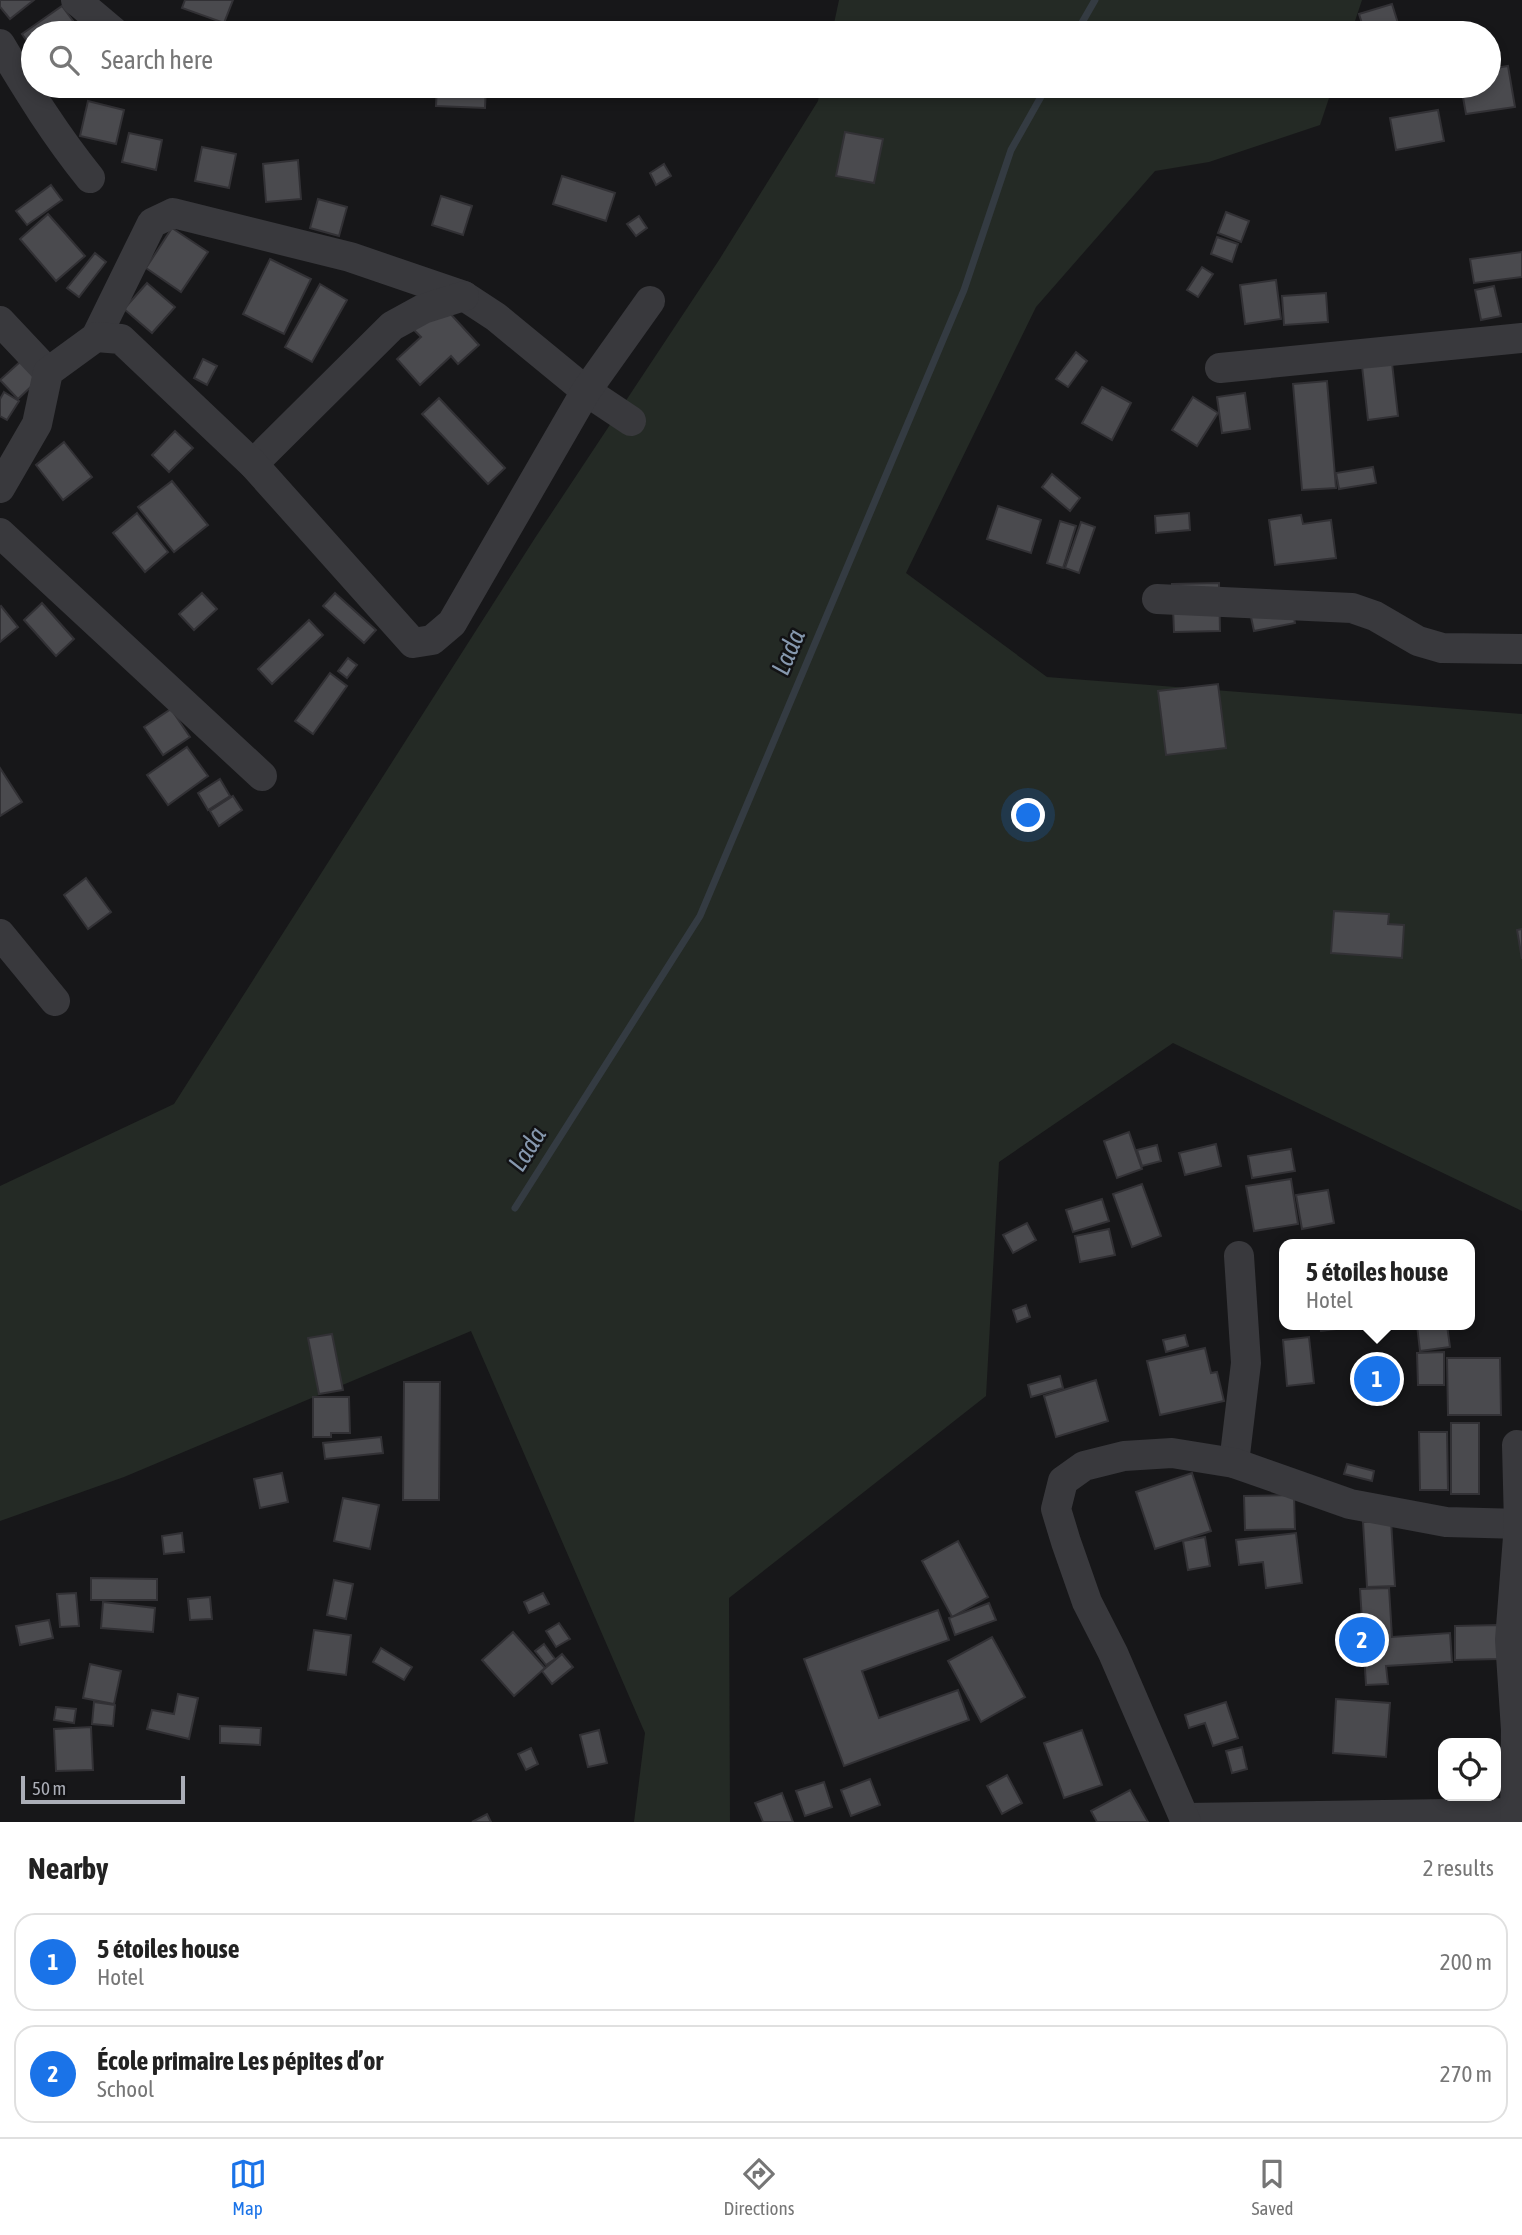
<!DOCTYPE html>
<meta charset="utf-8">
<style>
body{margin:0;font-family:"Asap Condensed",sans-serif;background:#f6f6f6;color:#222}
.controls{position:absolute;right:21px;bottom:21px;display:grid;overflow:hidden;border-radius:14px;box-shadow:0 4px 10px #0003}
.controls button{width:63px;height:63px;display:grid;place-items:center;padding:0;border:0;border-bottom:2px solid #e0e0e0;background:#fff;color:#222;font:35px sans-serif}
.scale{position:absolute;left:21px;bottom:18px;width:164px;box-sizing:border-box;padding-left:7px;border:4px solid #abaeb7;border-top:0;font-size:19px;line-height:24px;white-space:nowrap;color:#abaeb7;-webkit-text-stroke:5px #121214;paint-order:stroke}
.you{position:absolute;left:1029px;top:816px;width:24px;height:24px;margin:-18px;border:5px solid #fff;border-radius:50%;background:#1a73e8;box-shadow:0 0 0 10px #1a73e833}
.badge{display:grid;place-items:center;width:46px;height:46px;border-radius:50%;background:#1a73e8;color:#fff;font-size:23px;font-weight:700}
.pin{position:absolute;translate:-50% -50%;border:4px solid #fff;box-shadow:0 2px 7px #0006}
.popup{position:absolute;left:1279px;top:1239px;width:196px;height:91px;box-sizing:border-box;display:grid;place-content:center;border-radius:14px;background:#fff;filter:drop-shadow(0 2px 5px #0005);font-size:23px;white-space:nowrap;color:#767676}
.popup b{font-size:26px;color:#222}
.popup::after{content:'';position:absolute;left:50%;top:100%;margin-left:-14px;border:14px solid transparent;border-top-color:#fff}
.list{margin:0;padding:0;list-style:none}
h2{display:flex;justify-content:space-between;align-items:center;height:91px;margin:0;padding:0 28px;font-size:30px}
h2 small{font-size:23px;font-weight:400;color:#767676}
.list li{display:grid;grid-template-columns:46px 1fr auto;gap:21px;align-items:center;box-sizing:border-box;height:98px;margin:0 14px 14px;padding:0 14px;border:2px solid #e0e0e0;border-radius:21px}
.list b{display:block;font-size:26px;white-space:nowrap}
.list p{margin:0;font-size:23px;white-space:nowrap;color:#767676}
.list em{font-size:23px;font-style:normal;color:#767676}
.icon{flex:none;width:38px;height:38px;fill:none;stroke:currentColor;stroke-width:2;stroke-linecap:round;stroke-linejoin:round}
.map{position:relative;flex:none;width:1522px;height:1822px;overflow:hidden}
.search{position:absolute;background:#fff;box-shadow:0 4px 10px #0003;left:21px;right:21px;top:21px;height:77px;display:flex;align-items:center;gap:18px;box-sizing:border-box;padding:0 24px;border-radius:38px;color:#767676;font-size:26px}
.sheet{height:315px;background:#fff}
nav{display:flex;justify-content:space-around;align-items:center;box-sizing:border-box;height:98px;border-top:2px solid #e0e0e0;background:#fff;font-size:19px;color:#767676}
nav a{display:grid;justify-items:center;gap:4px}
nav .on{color:#1a73e8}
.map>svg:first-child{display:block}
.green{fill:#242a25}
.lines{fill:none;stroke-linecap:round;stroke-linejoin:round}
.stream{stroke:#343b42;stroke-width:7}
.building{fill:#4a4a4e;stroke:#323135;stroke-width:2}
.minor{stroke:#39393d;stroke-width:30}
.labels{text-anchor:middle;stroke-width:5;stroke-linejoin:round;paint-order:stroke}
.water-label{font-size:26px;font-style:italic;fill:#8698ae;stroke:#121214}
</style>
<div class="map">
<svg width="1522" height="1822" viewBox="0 0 1522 1822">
<rect width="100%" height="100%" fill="#171719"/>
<!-- green -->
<g class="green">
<path d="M 839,0 L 1362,0 L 1351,33 L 832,33 Z"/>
<path d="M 821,86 L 1333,86 L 1320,125 L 1209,162 L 1155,171 L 1036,307 L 906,573 L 1047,677 L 1522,714 L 1522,1211 L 1173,1043 L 999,1162 L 986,1396 L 729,1598 L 730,1822 L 634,1822 L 645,1733 L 471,1331 L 124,1477 L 0,1521 L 0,1186 L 174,1104 L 535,538 L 719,260 L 818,101 Z"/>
</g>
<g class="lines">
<!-- stream -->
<g class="stream">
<path d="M 1076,33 L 1095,0"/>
<path d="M 515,1208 L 700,916 L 964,290 L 1011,150 L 1047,86"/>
</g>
</g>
<!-- building -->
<g class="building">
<path d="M 0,0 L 34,0 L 10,19 L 0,7 Z"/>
<path d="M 185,0 L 233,0 L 224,23 L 182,8 Z"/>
<path d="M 1392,4 L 1401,33 L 1365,33 L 1359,14 Z"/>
<path d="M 62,6 L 82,33 L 33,33 L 33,50 L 22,34 Z"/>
<path d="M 1508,66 L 1515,107 L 1466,114 L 1461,86 L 1489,86 L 1489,69 Z"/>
<path d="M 437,86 L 486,86 L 485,108 L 436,106 Z"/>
<path d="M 88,101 L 124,110 L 116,144 L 80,136 Z"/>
<path d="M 1438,110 L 1444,141 L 1396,150 L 1390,118 Z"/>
<path d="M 845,132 L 883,139 L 874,183 L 836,176 Z"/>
<path d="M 129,133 L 162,140 L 156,170 L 122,162 Z"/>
<path d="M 202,147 L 236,154 L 229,188 L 195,181 Z"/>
<path d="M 298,160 L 301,199 L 266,202 L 263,164 Z"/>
<path d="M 664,164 L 671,176 L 656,185 L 650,173 Z"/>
<path d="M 562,176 L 615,193 L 606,221 L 553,204 Z"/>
<path d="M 51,185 L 62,200 L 27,225 L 16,211 Z"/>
<path d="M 441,196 L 472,206 L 463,235 L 432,225 Z"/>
<path d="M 318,199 L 347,207 L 339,236 L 310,228 Z"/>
<path d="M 1226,212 L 1249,221 L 1241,242 L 1218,233 Z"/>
<path d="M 48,214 L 85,256 L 56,281 L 20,239 Z"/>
<path d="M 639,216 L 647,228 L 636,236 L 627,224 Z"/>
<path d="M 172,228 L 208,252 L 181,292 L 146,268 Z"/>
<path d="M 1217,237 L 1238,244 L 1232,262 L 1211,254 Z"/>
<path d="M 1522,252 L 1522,277 L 1474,283 L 1470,259 Z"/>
<path d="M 95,253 L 106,262 L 79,297 L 67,288 Z"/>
<path d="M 270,259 L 311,279 L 284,334 L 243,314 Z"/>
<path d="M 1202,267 L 1213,274 L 1198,297 L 1187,290 Z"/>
<path d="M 1276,280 L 1281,319 L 1245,324 L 1240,285 Z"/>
<path d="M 147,283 L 175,307 L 152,333 L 124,309 Z"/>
<path d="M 320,284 L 347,300 L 312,362 L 285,347 Z"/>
<path d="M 1494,286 L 1501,316 L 1481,320 L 1475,290 Z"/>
<path d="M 1326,293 L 1328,322 L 1284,325 L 1282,296 Z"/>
<path d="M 436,298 L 479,345 L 458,364 L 451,356 L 420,385 L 397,359 L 421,337 L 408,324 Z"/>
<path d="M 1076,352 L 1087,361 L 1068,387 L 1056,379 Z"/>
<path d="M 203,359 L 217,366 L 207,385 L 194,378 Z"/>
<path d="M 21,361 L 38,380 L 18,399 L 0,380 Z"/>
<path d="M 1392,363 L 1398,416 L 1368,420 L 1362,366 Z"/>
<path d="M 1327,381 L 1336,488 L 1302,490 L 1293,384 Z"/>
<path d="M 1102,387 L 1131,403 L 1112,440 L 1082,423 Z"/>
<path d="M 4,392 L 19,401 L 7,420 L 0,416 L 0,399 Z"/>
<path d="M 1245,393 L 1250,429 L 1222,433 L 1217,397 Z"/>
<path d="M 1193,397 L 1218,413 L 1197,446 L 1172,430 Z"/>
<path d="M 439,398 L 505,468 L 488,484 L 422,414 Z"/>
<path d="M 175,431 L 193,448 L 169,472 L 152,455 Z"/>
<path d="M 64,442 L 92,477 L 63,500 L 36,465 Z"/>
<path d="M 1373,467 L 1376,483 L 1339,489 L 1336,473 Z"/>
<path d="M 1052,474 L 1080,498 L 1070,511 L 1042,487 Z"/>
<path d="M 172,481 L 208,525 L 174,552 L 138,507 Z"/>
<path d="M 998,506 L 1041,520 L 1031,553 L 987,539 Z"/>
<path d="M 137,513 L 168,552 L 145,572 L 113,533 Z"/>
<path d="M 1189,513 L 1190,530 L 1156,533 L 1155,516 Z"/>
<path d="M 1301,515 L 1303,524 L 1331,520 L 1336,558 L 1275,565 L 1269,520 Z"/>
<path d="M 1060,521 L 1076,526 L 1063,568 L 1047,563 Z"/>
<path d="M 1081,522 L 1095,527 L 1079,573 L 1065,568 Z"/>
<path d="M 1219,583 L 1220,631 L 1174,632 L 1172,584 Z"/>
<path d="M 202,593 L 217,609 L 194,630 L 179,614 Z"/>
<path d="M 335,593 L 376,630 L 364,643 L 323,606 Z"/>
<path d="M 1289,595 L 1295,623 L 1254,631 L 1248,603 Z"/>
<path d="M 42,603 L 74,639 L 56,656 L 24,620 Z"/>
<path d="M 1,606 L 18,627 L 0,642 L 0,607 Z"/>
<path d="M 309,620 L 323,635 L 272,684 L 258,669 Z"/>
<path d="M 348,658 L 357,665 L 347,678 L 338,671 Z"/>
<path d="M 330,673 L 347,686 L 313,734 L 295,721 Z"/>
<path d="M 1218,684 L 1226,748 L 1166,755 L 1158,691 Z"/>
<path d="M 171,709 L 190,737 L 163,755 L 144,727 Z"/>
<path d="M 187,747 L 208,776 L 168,805 L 147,775 Z"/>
<path d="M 0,768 L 22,802 L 0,816 Z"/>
<path d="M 220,779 L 230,796 L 208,810 L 198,793 Z"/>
<path d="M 233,796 L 242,810 L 219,826 L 210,811 Z"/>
<path d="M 86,878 L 111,912 L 88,929 L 64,895 Z"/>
<path d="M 1334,911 L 1389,914 L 1388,924 L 1404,925 L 1402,958 L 1331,953 Z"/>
<path d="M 1522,929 L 1522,959 L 1517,930 Z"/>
<path d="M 1129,1132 L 1142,1169 L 1117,1178 L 1104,1141 Z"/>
<path d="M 1216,1144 L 1221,1166 L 1185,1175 L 1179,1153 Z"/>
<path d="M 1157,1145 L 1161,1161 L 1142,1166 L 1137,1150 Z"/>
<path d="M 1291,1149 L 1295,1171 L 1252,1178 L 1248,1156 Z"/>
<path d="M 1291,1179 L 1298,1224 L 1254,1231 L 1246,1186 Z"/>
<path d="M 1142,1184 L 1161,1236 L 1132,1247 L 1113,1194 Z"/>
<path d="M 1328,1190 L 1334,1223 L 1302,1229 L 1296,1195 Z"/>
<path d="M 1102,1199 L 1109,1221 L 1073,1232 L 1066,1210 Z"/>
<path d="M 1027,1223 L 1036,1240 L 1013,1253 L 1003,1235 Z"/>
<path d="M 1109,1229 L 1115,1255 L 1080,1262 L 1075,1236 Z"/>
<path d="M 1026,1305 L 1030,1317 L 1017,1322 L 1013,1310 Z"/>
<path d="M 1320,1325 L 1369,1325 L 1321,1331 Z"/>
<path d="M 1417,1325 L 1447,1325 L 1450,1347 L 1420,1351 Z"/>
<path d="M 332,1334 L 343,1390 L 319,1394 L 308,1338 Z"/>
<path d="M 1185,1335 L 1188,1346 L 1166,1352 L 1163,1340 Z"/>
<path d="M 1309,1337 L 1314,1383 L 1287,1386 L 1283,1340 Z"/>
<path d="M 1205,1348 L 1211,1373 L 1217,1372 L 1224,1401 L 1160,1415 L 1147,1361 Z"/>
<path d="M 1444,1352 L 1444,1385 L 1418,1385 L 1417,1353 Z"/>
<path d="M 1447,1358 L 1500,1358 L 1501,1415 L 1448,1415 Z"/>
<path d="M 1060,1376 L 1063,1388 L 1031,1397 L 1028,1385 Z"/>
<path d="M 1096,1380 L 1108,1421 L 1056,1437 L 1044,1396 Z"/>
<path d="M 404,1382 L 440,1382 L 439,1500 L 403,1500 Z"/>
<path d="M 313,1397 L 349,1397 L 350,1433 L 331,1433 L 331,1437 L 313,1437 Z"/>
<rect x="1451" y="1423" width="28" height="71"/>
<path d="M 1419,1432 L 1447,1432 L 1448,1490 L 1420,1490 Z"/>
<path d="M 381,1437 L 383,1453 L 325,1459 L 323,1443 Z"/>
<path d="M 1347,1464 L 1374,1471 L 1372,1481 L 1344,1474 Z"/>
<path d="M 282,1473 L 288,1502 L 260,1508 L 254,1479 Z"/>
<path d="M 1192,1473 L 1211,1531 L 1155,1549 L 1136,1492 Z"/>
<path d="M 1294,1495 L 1295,1529 L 1245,1530 L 1244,1496 Z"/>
<path d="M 343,1498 L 379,1505 L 370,1549 L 334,1541 Z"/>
<path d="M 1391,1520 L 1395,1586 L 1367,1587 L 1363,1522 Z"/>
<path d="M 182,1533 L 184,1552 L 164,1554 L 162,1536 Z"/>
<path d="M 1296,1533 L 1302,1583 L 1266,1588 L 1263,1562 L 1239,1565 L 1236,1540 Z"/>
<path d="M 1205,1537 L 1210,1566 L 1188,1570 L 1183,1541 Z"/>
<path d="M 958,1541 L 988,1597 L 952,1617 L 922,1561 Z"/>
<path d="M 91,1578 L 157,1579 L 157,1600 L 91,1600 Z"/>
<path d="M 334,1580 L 353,1584 L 346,1619 L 327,1615 Z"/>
<path d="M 1389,1588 L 1392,1637 L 1450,1633 L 1452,1662 L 1386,1666 L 1388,1684 L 1366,1685 L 1360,1589 Z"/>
<path d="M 76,1593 L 79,1626 L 60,1627 L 57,1594 Z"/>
<path d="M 543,1593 L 549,1604 L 529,1613 L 524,1602 Z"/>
<path d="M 210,1597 L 212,1619 L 190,1620 L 188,1599 Z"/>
<path d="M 103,1602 L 155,1608 L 153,1632 L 101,1628 Z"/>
<path d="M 989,1603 L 996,1620 L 955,1635 L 949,1618 Z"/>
<path d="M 938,1610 L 949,1640 L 862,1671 L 879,1718 L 958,1690 L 969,1720 L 844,1766 L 804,1659 Z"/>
<path d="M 49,1620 L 53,1638 L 20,1645 L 16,1626 Z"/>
<path d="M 559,1623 L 570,1639 L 556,1647 L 546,1631 Z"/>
<path d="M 1498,1625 L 1499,1659 L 1455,1660 L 1455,1626 Z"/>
<path d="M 314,1630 L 351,1635 L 346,1675 L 308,1670 Z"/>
<path d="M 513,1632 L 545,1668 L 514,1696 L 482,1660 Z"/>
<path d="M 992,1637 L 1025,1697 L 981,1722 L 948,1661 Z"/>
<path d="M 544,1644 L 555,1659 L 546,1665 L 535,1651 Z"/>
<path d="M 381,1648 L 412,1667 L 404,1680 L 373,1662 Z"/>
<path d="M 562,1654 L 573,1667 L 552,1684 L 542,1671 Z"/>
<path d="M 90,1664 L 121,1671 L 114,1704 L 83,1698 Z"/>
<path d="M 178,1694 L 198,1698 L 189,1739 L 147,1729 L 152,1710 L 174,1714 Z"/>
<path d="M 1336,1699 L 1390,1703 L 1386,1757 L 1333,1753 Z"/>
<path d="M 94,1702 L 115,1705 L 113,1726 L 92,1724 Z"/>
<path d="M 1226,1702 L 1238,1738 L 1213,1746 L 1205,1723 L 1189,1728 L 1185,1715 Z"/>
<path d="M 56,1707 L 76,1709 L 74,1723 L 54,1720 Z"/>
<path d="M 220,1726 L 261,1728 L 260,1745 L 220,1743 Z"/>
<path d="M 91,1727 L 93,1770 L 56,1771 L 54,1729 Z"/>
<path d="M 599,1730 L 607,1763 L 588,1767 L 580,1735 Z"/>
<path d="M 1082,1730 L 1102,1785 L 1064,1798 L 1044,1743 Z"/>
<path d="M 1242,1747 L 1247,1769 L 1232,1773 L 1226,1751 Z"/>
<path d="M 531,1748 L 538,1764 L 526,1770 L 518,1754 Z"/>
<path d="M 1007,1775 L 1022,1803 L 1002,1814 L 987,1786 Z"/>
<path d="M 870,1779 L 880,1805 L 851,1816 L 841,1790 Z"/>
<path d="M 824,1782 L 832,1807 L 805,1816 L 796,1791 Z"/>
<path d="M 1130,1790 L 1148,1822 L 1097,1822 L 1091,1811 Z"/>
<path d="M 782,1793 L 793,1822 L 763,1822 L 755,1803 Z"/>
<path d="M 487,1814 L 491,1822 L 472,1822 Z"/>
</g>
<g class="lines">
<!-- minor -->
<g class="minor">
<path d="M 76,0 L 115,33"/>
<path d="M 0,44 C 28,91 56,136 90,178"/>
<path d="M 0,321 L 48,372"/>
<path d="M 96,337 L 152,223 L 173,213 L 350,257 L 464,296 L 496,317 L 586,391 L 631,421"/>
<path d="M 1220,368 L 1522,338"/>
<path d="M 253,464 L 392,326 L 423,309 L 464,296"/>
<path d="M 0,488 L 37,424 L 48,372 L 96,337 L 121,339 L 253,464 L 413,643 L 432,640 L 452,623 L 586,391 L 650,301"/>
<path d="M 0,533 L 262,776"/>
<path d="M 1157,599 L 1352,608 L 1375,616 L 1418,641 L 1442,648 L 1522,649"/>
<path d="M 0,934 L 55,1001"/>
<path d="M 1234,1463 L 1246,1363 L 1239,1256"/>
<path d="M 1185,1818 L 1514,1813"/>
<path d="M 1186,1822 L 1113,1653 L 1087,1602 L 1066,1542 L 1056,1509 L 1063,1481 L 1084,1466 L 1124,1456 L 1172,1453 L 1234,1463 L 1350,1504 L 1446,1522 L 1522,1524"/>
<path d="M 1515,1822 L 1516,1730 L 1510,1640 L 1519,1524 L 1517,1445"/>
</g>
</g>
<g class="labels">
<!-- water labels -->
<g class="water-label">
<text transform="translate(788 652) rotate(-67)" y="9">Lada</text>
<text transform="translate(527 1149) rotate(-58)" y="9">Lada</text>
</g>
</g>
</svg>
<div class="controls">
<button><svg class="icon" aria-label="locate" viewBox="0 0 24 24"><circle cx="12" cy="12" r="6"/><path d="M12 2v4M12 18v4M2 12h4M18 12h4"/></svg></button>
</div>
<div class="scale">50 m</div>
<div class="you"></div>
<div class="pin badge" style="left:1377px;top:1379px">1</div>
<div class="popup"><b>5 étoiles house</b>Hotel</div>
<div class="pin badge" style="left:1362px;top:1640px">2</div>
<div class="search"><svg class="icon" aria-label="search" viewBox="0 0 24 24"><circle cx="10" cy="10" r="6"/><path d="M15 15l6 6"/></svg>Search here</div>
</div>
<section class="sheet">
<h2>Nearby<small>2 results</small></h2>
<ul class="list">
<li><span class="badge">1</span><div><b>5 étoiles house</b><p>Hotel</p></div><em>200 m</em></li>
<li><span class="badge">2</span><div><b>École primaire Les pépites d’or</b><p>School</p></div><em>270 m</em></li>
</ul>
</section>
<nav>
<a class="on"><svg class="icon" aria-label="map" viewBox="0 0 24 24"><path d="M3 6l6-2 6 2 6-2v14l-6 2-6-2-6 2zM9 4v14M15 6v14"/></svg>Map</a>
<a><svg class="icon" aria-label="directions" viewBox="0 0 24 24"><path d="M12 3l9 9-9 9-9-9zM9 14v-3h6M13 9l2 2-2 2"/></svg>Directions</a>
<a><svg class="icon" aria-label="saved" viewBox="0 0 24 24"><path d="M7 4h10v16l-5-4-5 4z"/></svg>Saved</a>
</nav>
